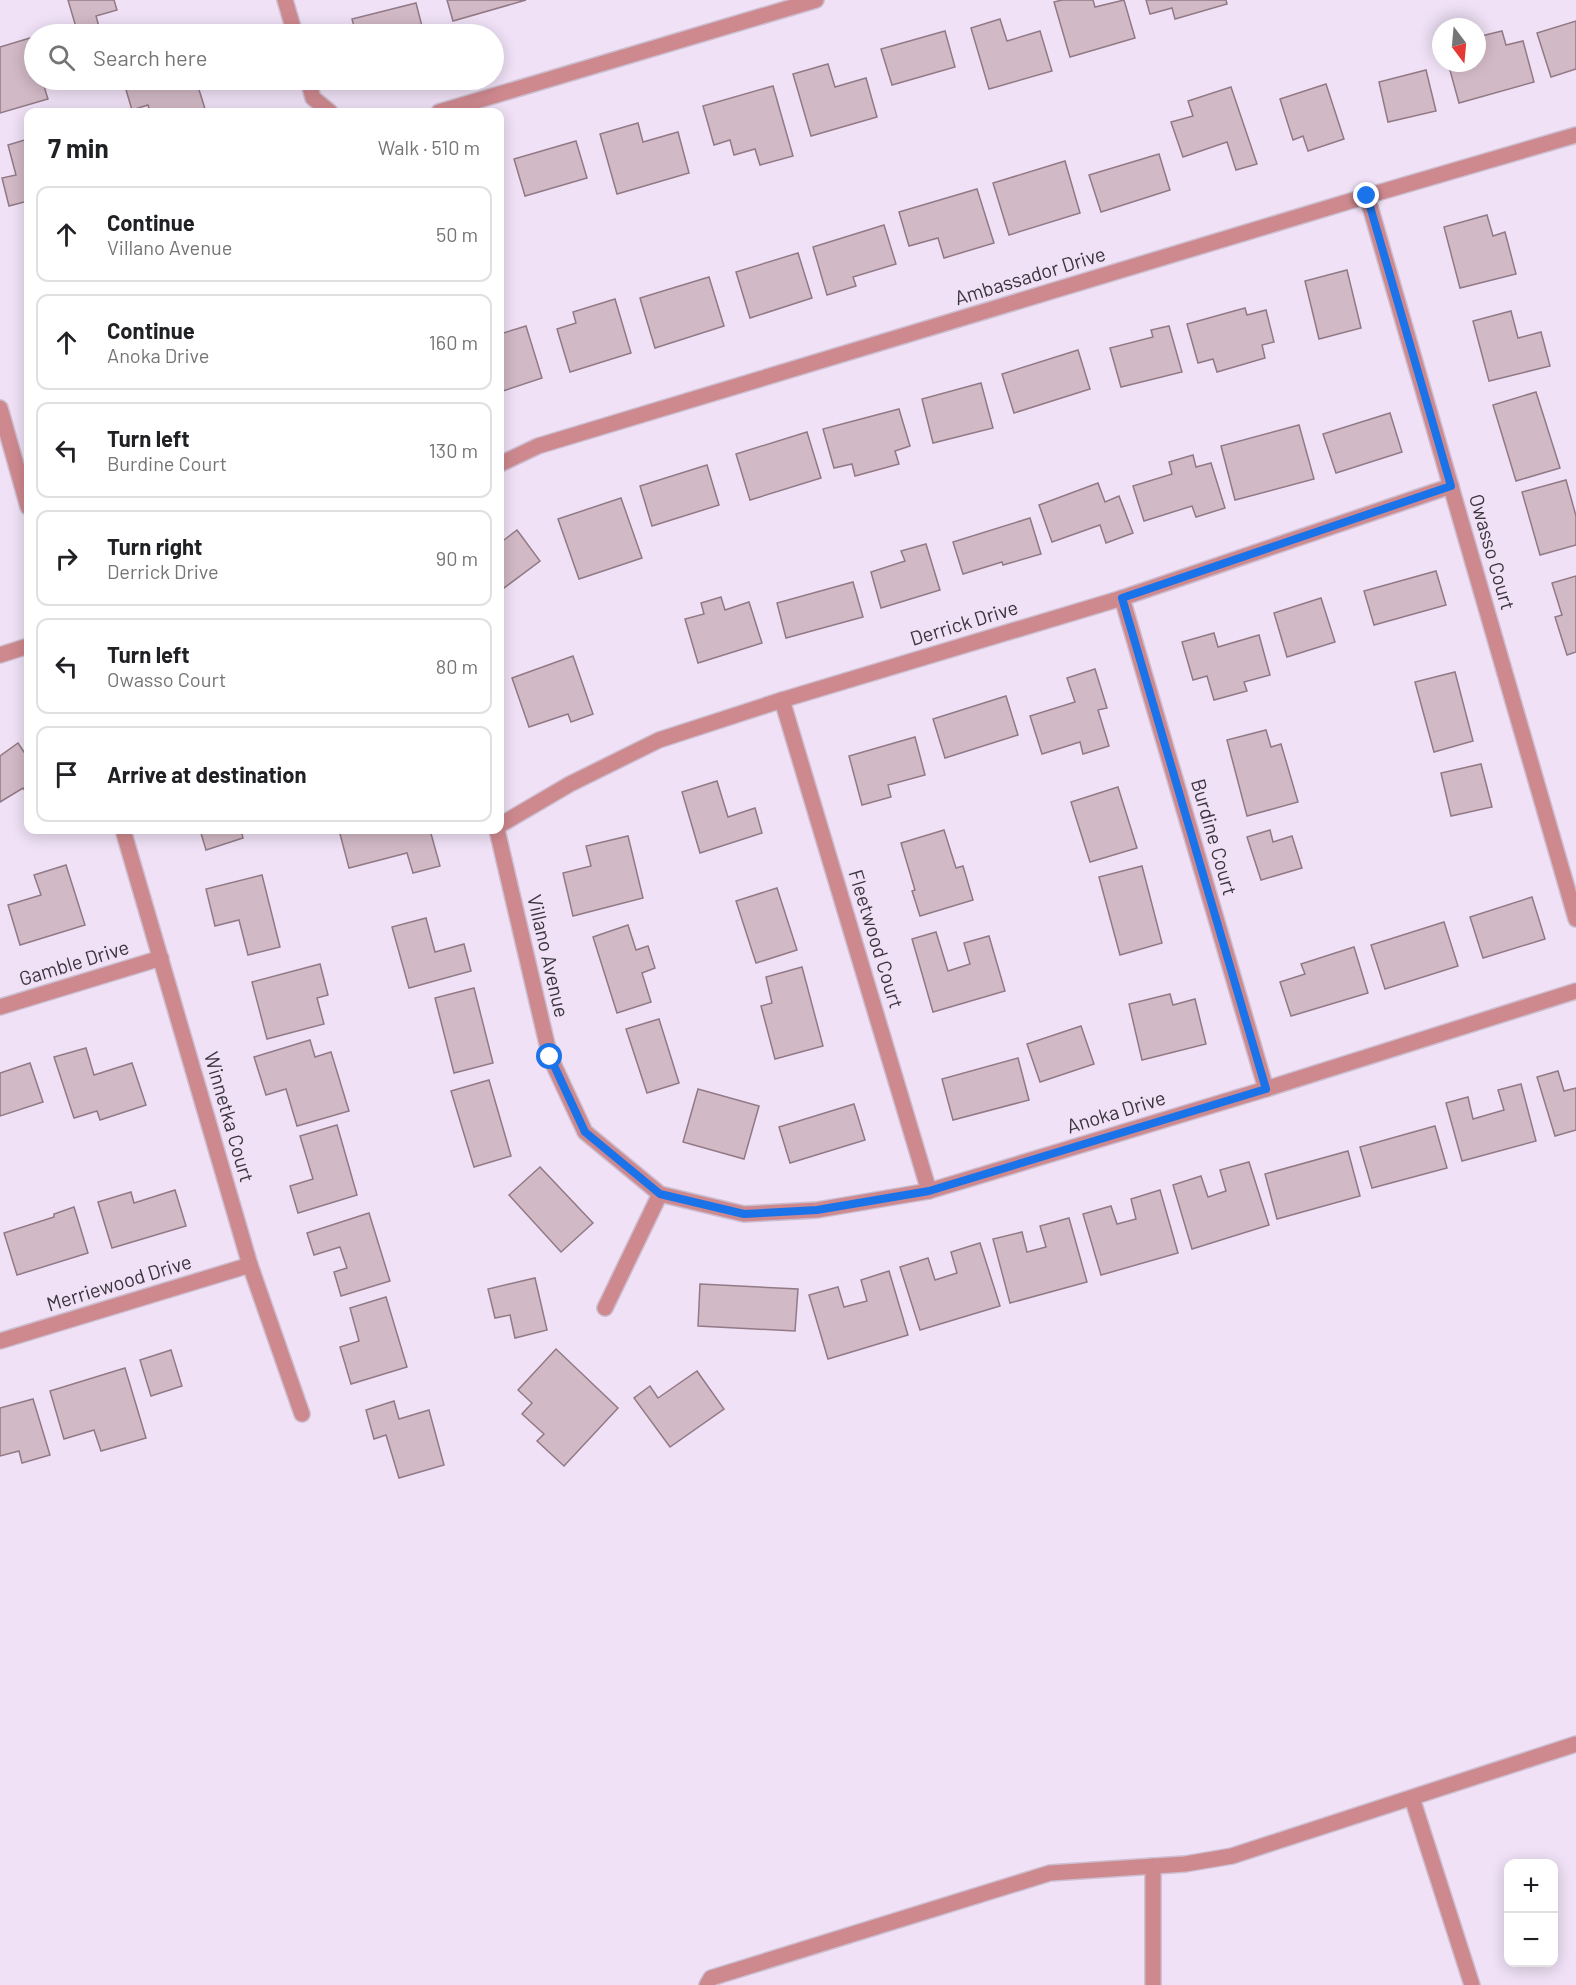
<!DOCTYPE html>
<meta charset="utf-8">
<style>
body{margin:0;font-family:Barlow,sans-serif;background:#f6f6f6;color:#202124}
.controls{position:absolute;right:18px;bottom:18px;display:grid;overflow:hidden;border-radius:12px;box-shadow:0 3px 15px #0003}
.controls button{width:54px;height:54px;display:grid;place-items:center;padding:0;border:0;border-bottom:2px solid #e0e0e0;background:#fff;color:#202124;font:30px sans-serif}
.compass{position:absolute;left:1432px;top:18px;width:54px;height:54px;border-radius:50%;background:#fff;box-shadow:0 3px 15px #0003;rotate:164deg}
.stop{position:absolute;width:18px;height:18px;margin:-14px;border:4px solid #1a73e8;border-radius:50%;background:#fff}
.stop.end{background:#1a73e8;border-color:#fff;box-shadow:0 2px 6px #0008}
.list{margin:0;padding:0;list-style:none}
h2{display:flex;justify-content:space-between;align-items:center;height:78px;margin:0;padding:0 24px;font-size:26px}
h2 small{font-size:20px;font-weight:400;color:#757577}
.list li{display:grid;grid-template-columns:39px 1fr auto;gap:18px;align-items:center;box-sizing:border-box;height:96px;margin:0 12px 12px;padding:0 12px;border:2px solid #e0e0e0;border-radius:12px}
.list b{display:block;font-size:22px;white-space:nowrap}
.list p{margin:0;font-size:20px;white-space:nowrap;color:#757577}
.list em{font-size:20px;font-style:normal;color:#757577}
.icon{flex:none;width:33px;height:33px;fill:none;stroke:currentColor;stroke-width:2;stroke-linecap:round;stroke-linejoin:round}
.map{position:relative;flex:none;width:1576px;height:1985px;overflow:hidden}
.search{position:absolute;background:#fff;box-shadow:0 3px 15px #0003;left:24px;top:24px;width:480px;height:66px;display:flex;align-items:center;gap:15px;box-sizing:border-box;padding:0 21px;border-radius:33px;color:#757577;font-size:22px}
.panel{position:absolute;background:#fff;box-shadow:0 3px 15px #0003;left:24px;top:108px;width:480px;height:726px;border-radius:12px}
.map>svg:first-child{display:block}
.building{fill:#d1b9c5;stroke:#917a86;stroke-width:1.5}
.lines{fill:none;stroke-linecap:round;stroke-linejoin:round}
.lane-casing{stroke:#ccbfd1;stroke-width:18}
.street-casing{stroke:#ccbfd1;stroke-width:18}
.lane{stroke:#ce898f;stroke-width:15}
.street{stroke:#ce898f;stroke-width:15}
.route{stroke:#1a73e8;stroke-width:8}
.labels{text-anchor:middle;stroke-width:5;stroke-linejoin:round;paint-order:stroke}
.street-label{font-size:20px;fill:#3b353d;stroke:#f0e1f6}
</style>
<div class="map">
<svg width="1576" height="1985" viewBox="0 0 1576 1985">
<rect width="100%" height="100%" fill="#f0e1f6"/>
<!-- building -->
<g class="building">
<path d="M 68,0 L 114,0 L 117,10 L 96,16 L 101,34 L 78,34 Z"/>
<path d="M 447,0 L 526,0 L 453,21 Z"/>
<path d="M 1062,0 L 1093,0 L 1095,7 L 1124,0 L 1135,38 L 1070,57 L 1054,2 Z"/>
<path d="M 1146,0 L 1226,0 L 1227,4 L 1175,19 L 1172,8 L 1150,14 Z"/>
<path d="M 416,3 L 424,34 L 356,34 L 352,19 Z"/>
<path d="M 1000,19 L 1007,41 L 1040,31 L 1052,71 L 989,89 L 971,28 Z"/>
<path d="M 1576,21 L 1576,69 L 1551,77 L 1537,33 Z"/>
<path d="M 945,31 L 955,67 L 892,85 L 881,49 Z"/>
<path d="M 1502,31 L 1506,45 L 1523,41 L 1534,82 L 1459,103 L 1448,63 L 1477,63 L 1477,37 Z"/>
<path d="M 30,38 L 34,53 L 34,80 L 42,80 L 48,99 L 0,113 L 0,47 Z"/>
<path d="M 828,64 L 835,87 L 866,78 L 877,117 L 811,136 L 793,74 Z"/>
<path d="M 1426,70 L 1436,111 L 1388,122 L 1379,82 Z"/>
<path d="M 136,80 L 196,80 L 206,112 L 150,112 L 148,105 L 132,110 L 124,83 Z"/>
<path d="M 1326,84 L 1344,139 L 1308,151 L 1303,136 L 1293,140 L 1280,99 Z"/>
<path d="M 773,86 L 793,156 L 760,165 L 755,149 L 734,155 L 730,140 L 714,145 L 703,106 Z"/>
<path d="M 1231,87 L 1257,164 L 1236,170 L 1227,142 L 1183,157 L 1171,122 L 1193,116 L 1188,101 Z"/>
<path d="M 638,123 L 643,142 L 678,132 L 689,173 L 617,194 L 600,134 Z"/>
<path d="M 28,139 L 28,201 L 9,206 L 2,178 L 16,175 L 8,145 Z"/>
<path d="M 576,141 L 587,178 L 525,196 L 514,159 Z"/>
<path d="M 1159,154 L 1170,190 L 1101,212 L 1089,175 Z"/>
<path d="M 1065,161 L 1080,213 L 1009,235 L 993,183 Z"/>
<path d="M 977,189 L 994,243 L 944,258 L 938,238 L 909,246 L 899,212 Z"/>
<path d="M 1487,215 L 1493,236 L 1505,232 L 1516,274 L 1460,288 L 1444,227 Z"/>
<path d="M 884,225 L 896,264 L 853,277 L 856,286 L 827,295 L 813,247 Z"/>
<path d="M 798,253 L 812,298 L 750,318 L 736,272 Z"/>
<path d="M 1347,270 L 1361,328 L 1319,339 L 1305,281 Z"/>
<path d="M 709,277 L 724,326 L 655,348 L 640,298 Z"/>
<path d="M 615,299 L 631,353 L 570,372 L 557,329 L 576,323 L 573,312 Z"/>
<path d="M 1245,308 L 1247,315 L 1266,310 L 1274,342 L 1262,345 L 1265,358 L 1217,372 L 1213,359 L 1198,363 L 1187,324 Z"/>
<path d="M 1511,311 L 1518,338 L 1541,332 L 1550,366 L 1489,381 L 1473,321 Z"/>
<path d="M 526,326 L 542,378 L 500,392 L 500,334 Z"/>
<path d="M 1169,326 L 1182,372 L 1121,387 L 1110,348 L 1153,337 L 1151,330 Z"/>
<path d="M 1078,350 L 1090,389 L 1014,413 L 1002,374 Z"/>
<path d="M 981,383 L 993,428 L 933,443 L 922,399 Z"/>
<path d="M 1536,392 L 1560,468 L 1516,481 L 1493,405 Z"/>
<path d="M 899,409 L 910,446 L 895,451 L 899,464 L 855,476 L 852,464 L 834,468 L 823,429 Z"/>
<path d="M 1390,413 L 1402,452 L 1336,473 L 1323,434 Z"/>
<path d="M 1299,425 L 1314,479 L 1235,500 L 1221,446 Z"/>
<path d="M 807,432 L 821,478 L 750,500 L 736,454 Z"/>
<path d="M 1193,455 L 1196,467 L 1211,463 L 1225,508 L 1196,517 L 1192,506 L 1144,521 L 1133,486 L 1172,474 L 1169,462 Z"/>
<path d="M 707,465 L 719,505 L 652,526 L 640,486 Z"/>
<path d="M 1566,480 L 1576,516 L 1576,545 L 1540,555 L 1522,492 Z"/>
<path d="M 1098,483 L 1105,502 L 1119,496 L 1133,533 L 1106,543 L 1100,525 L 1052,542 L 1039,505 Z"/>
<path d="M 621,498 L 642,558 L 579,579 L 558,519 Z"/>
<path d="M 1030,518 L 1041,554 L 1003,565 L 1002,562 L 963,574 L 953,542 Z"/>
<path d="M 517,530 L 540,561 L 500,591 L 500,543 Z"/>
<path d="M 926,544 L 940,590 L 881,608 L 871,572 L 905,561 L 901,551 Z"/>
<path d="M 1436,571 L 1446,605 L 1374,625 L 1364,591 Z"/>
<path d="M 1576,576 L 1576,652 L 1567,655 L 1555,617 L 1562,615 L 1552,583 Z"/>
<path d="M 853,582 L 863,617 L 786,638 L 777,603 Z"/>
<path d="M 721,597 L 725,610 L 749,602 L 762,643 L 698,663 L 685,619 L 704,614 L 701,603 Z"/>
<path d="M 1321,598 L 1335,642 L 1287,657 L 1274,613 Z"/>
<path d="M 1214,633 L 1218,647 L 1259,635 L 1270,675 L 1244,682 L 1247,691 L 1214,700 L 1207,676 L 1193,680 L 1182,642 Z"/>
<path d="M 573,656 L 593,714 L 571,722 L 568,714 L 529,727 L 512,678 Z"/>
<path d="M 1095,669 L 1107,708 L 1098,710 L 1109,746 L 1083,754 L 1080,742 L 1042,754 L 1030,716 L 1075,702 L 1067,678 Z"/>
<path d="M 1455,672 L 1473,741 L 1434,752 L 1415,682 Z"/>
<path d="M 1006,696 L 1018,735 L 945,758 L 933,719 Z"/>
<path d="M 1266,730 L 1271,747 L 1281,744 L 1298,802 L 1247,816 L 1227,740 Z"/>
<path d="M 915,737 L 925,775 L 888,785 L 891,797 L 862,805 L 849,756 Z"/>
<path d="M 18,743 L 28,758 L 28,795 L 23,788 L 0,802 L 0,756 Z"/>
<path d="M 1481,764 L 1492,807 L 1451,816 L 1441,773 Z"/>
<path d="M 717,781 L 728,817 L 755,808 L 762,833 L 700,853 L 682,792 Z"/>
<path d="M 1118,787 L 1137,848 L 1090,862 L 1071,802 Z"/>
<path d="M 200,830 L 241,830 L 243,838 L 206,850 Z"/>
<path d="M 339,830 L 430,830 L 440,866 L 413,873 L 407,853 L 349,868 Z"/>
<path d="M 944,830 L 956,868 L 963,866 L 973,900 L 920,916 L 912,891 L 915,890 L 901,843 Z"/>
<path d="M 1270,830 L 1273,842 L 1292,836 L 1302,868 L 1261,880 L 1247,837 Z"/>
<path d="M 628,836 L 643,898 L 573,916 L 563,873 L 591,866 L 586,846 Z"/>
<path d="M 66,865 L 85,925 L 20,945 L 8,905 L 41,895 L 34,875 Z"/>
<path d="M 1142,866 L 1162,943 L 1120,955 L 1099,877 Z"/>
<path d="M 262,875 L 280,947 L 248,955 L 239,920 L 215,926 L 206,889 Z"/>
<path d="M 777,888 L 797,950 L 756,963 L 736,901 Z"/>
<path d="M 1532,897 L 1545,939 L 1483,958 L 1470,917 Z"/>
<path d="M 426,918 L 435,952 L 464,944 L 471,971 L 409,988 L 392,927 Z"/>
<path d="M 1444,922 L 1458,966 L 1385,989 L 1371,945 Z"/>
<path d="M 628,925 L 636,950 L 648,946 L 655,968 L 642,973 L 651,1002 L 617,1013 L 593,937 Z"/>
<path d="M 936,932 L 948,971 L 970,964 L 964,943 L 989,936 L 1005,991 L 933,1012 L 912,939 Z"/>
<path d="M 1354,947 L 1368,993 L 1291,1016 L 1280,982 L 1305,974 L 1301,964 Z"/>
<path d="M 320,964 L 328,995 L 317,998 L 324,1024 L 267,1039 L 252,982 Z"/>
<path d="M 802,967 L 823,1046 L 775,1059 L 761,1006 L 772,1003 L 766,977 Z"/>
<path d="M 474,988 L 493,1063 L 454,1073 L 435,998 Z"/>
<path d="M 1170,994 L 1173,1005 L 1195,999 L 1206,1044 L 1142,1060 L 1129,1004 Z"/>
<path d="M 659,1019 L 679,1083 L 647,1093 L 626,1029 Z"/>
<path d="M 1081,1026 L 1094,1064 L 1040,1082 L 1027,1044 Z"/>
<path d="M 310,1040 L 315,1057 L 331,1052 L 349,1111 L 297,1126 L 286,1089 L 266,1095 L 254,1057 Z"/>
<path d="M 86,1048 L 94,1075 L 132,1063 L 146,1105 L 100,1120 L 97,1111 L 74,1118 L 54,1057 Z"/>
<path d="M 1018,1058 L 1029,1100 L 953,1120 L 942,1079 Z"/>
<path d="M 30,1063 L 43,1102 L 0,1116 L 0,1073 Z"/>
<path d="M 1558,1071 L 1564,1091 L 1576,1088 L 1576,1130 L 1555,1136 L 1537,1077 Z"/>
<path d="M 489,1080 L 511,1156 L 474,1167 L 451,1091 Z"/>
<path d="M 1521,1084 L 1536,1141 L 1462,1161 L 1446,1103 L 1468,1097 L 1473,1119 L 1504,1110 L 1498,1090 Z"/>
<path d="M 698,1089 L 759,1106 L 744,1159 L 683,1142 Z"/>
<path d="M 854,1104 L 865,1140 L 790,1163 L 779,1127 Z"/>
<path d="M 337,1125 L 357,1195 L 298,1213 L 290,1186 L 313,1179 L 300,1136 Z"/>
<path d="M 1435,1126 L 1447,1168 L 1372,1188 L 1360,1147 Z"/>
<path d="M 1348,1151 L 1360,1196 L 1277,1219 L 1265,1174 Z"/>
<path d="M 1249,1162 L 1269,1225 L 1192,1249 L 1173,1185 L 1201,1176 L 1208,1197 L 1226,1191 L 1220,1170 Z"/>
<path d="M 540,1167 L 593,1223 L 561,1252 L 509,1195 Z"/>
<path d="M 175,1190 L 186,1226 L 112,1248 L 98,1202 L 131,1192 L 134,1203 Z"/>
<path d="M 1160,1190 L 1178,1253 L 1101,1275 L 1083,1214 L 1111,1206 L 1117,1224 L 1136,1219 L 1131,1199 Z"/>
<path d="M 74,1207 L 88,1253 L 17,1275 L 4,1233 L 54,1217 L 54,1214 Z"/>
<path d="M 369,1213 L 390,1281 L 341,1296 L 334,1272 L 347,1268 L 340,1247 L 314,1255 L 307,1233 Z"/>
<path d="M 1069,1218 L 1087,1282 L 1010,1303 L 993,1239 L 1022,1232 L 1027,1252 L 1046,1247 L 1040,1226 Z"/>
<path d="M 980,1243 L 1000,1306 L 920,1330 L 900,1267 L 928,1258 L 935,1280 L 957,1273 L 951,1252 Z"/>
<path d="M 889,1271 L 908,1335 L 828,1359 L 809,1295 L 838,1287 L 844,1307 L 867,1301 L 861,1280 Z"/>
<path d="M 535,1278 L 547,1330 L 515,1338 L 510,1315 L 495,1318 L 488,1289 Z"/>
<path d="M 700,1284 L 798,1289 L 795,1331 L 698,1326 Z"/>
<path d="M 386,1297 L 407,1367 L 351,1384 L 340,1347 L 359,1341 L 350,1308 Z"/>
<path d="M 556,1349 L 618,1408 L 564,1466 L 537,1441 L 544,1434 L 522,1414 L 532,1403 L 518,1390 Z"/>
<path d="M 171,1350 L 182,1386 L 151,1396 L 140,1360 Z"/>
<path d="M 125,1368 L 146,1438 L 101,1451 L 94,1430 L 64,1439 L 50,1391 Z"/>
<path d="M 697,1371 L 724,1409 L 670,1447 L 634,1398 L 650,1386 L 658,1398 Z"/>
<path d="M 33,1399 L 50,1455 L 22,1463 L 19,1451 L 0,1456 L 0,1408 Z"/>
<path d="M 394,1401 L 399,1419 L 429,1410 L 444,1465 L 399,1478 L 386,1435 L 374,1439 L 366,1410 Z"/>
</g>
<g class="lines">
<!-- lane casing -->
<g class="lane-casing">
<g id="lane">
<path d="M 1412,1798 L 1472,1985"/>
<path d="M 707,1985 L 711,1978 L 1050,1873 L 1185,1864 L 1232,1856 L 1576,1744"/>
<path d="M 1153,1985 L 1153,1866"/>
</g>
</g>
<!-- street casing -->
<g class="street-casing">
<g id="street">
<path d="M 285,0 L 295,34"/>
<path d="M 308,80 L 313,98 L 330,112"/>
<path d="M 439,112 L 816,0"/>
<path d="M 1367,196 L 1576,919"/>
<path d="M 0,408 L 28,507"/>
<path d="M 500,464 L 538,446 L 1367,196 L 1576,135"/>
<path d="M 1122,598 L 1266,1089"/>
<path d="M 0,655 L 28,646"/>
<path d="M 782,700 L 929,1191"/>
<path d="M 500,825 L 570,784 L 659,740 L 782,700 L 1122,598 L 1451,486"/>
<path d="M 123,830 L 250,1265 L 302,1414"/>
<path d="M 497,830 L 550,1057 L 585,1132 L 660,1194 L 744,1214 L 817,1210 L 929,1191 L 1266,1089 L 1576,991"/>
<path d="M 0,1007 L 161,958"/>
<path d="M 605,1308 L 660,1194"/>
<path d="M 0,1341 L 250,1265"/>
</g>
</g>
<!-- lane -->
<use href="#lane" class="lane"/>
<!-- street -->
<use href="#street" class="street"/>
</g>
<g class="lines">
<!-- route -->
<path class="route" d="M 550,1057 L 585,1132 L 660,1194 L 744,1214 L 817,1210 L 929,1191 L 1266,1089 L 1122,598 L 1451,486 L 1367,196"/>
</g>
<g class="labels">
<!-- street labels -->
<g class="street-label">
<text transform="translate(1030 276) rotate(-17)" y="7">Ambassador Drive</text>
<text transform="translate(1492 552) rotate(74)" y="7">Owasso Court</text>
<text transform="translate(964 623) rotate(-17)" y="7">Derrick Drive</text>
<text transform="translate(1214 837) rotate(74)" y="7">Burdine Court</text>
<text transform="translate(876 939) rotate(73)" y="7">Fleetwood Court</text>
<text transform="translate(548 956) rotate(77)" y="7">Villano Avenue</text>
<text transform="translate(74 963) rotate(-17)" y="7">Gamble Drive</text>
<text transform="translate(1116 1112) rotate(-17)" y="7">Anoka Drive</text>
<text transform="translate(229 1117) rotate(74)" y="7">Winnetka Court</text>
<text transform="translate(119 1283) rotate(-17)" y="7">Merriewood Drive</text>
</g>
</g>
</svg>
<div class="controls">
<button>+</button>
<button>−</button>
</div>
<svg class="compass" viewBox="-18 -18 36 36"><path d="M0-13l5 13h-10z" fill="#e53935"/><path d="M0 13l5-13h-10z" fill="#757577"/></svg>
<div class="stop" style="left:550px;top:1057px"></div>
<div class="stop end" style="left:1367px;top:196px"></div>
<div class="search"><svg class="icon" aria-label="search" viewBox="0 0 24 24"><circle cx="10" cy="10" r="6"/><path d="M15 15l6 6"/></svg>Search here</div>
<section class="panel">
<h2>7 min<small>Walk · 510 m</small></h2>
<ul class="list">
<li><svg class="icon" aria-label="ahead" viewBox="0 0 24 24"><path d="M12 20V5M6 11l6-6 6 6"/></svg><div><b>Continue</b><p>Villano Avenue</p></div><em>50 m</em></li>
<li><svg class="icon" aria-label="ahead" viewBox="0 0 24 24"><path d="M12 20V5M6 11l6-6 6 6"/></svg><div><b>Continue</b><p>Anoka Drive</p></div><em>160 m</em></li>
<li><svg class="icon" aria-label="left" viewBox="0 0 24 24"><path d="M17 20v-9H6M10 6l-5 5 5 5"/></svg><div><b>Turn left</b><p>Burdine Court</p></div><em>130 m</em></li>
<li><svg class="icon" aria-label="right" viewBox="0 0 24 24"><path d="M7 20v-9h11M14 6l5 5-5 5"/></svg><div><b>Turn right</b><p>Derrick Drive</p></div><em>90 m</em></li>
<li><svg class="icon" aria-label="left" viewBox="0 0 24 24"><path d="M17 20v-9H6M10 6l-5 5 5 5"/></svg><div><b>Turn left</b><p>Owasso Court</p></div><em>80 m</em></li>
<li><svg class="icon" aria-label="arrive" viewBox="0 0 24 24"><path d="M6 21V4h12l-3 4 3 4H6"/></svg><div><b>Arrive at destination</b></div></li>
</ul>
</section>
</div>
